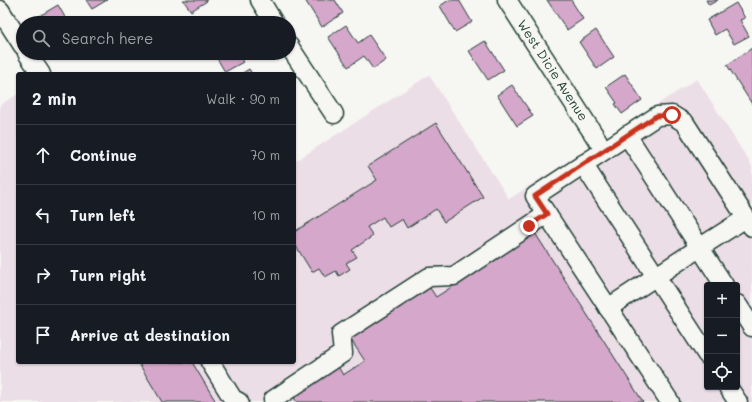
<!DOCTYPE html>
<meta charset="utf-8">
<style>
body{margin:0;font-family:Mali,sans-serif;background:#242831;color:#f1f3f6}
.controls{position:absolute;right:12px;bottom:12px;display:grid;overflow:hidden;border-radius:4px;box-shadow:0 1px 3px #0004}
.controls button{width:36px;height:36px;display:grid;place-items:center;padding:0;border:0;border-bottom:1px solid #363941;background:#171b24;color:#f1f3f6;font:20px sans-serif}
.stop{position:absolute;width:12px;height:12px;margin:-9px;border:3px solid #c8321e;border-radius:50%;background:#fff}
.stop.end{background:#c8321e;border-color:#fff;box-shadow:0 1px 4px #0008}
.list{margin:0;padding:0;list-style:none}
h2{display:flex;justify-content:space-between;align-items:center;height:52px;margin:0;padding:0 16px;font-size:17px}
h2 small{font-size:13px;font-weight:400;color:#9ea1a6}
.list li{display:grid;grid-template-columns:26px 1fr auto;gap:12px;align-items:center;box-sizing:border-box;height:60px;padding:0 16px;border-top:1px solid #363941}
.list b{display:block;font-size:15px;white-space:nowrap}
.list em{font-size:13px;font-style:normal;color:#9ea1a6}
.icon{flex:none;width:22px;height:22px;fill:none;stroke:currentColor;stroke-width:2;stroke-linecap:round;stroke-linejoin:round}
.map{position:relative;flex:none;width:752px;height:402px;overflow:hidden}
.search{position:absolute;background:#171b24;box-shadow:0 1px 3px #0004;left:16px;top:16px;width:280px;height:44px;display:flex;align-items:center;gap:10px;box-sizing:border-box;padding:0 14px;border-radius:22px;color:#9ea1a6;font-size:15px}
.panel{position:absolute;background:#171b24;box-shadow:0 1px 3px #0004;left:16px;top:72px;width:280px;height:292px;border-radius:4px}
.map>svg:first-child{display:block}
.built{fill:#ecdee6;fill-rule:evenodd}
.building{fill:#d5a7ca;stroke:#1f3d34}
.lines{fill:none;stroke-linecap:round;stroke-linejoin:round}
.minor-casing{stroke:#1f3d34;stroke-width:21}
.minor{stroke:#f6f6f2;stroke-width:18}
.route{stroke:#c8321e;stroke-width:5}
.labels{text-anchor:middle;stroke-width:3;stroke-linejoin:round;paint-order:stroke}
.street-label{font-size:13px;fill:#1f3d34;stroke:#f6f6f2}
</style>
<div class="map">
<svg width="752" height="402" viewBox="0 0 752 402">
<rect width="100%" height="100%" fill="#f6f6f2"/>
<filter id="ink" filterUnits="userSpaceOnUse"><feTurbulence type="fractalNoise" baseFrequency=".025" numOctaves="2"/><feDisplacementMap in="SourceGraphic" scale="8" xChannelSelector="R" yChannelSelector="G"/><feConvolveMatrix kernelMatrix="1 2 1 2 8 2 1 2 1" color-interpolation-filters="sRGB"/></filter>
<g filter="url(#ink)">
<!-- built -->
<path class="built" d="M 429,75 L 509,199 L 697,79 L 752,166 L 752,402 L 0,402 L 0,105 L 18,94 L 18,362 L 294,362 L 294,162 ZM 707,285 L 737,285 L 737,387 L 707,387 Z"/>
<!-- building -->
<g class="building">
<path d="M 86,0 L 107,0 L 92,9 Z"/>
<path d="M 183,0 L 206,0 L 207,1 L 191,11 Z"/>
<path d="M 305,0 L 335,0 L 343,13 L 322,27 Z"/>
<path d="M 449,0 L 459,0 L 472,22 L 455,32 L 440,6 Z"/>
<path d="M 547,0 L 571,0 L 583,19 L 567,30 Z"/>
<path d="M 706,0 L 718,0 L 709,5 Z"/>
<path d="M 736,3 L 745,18 L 740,20 L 749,36 L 734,44 L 725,29 L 715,35 L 707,20 Z"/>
<path d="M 58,5 L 66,19 L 60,23 L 39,23 L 36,18 Z"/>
<path d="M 346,25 L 358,43 L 369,35 L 386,60 L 373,69 L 364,56 L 348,67 L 328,37 Z"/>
<path d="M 596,30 L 614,57 L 597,69 L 579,42 Z"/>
<path d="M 485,41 L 504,70 L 488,80 L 469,51 Z"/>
<path d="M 752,48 L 752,104 L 727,65 Z"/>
<path d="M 106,53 L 117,53 L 109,58 Z"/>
<path d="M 214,53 L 238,53 L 243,62 L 225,72 Z"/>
<path d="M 249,69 L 252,74 L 241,74 Z"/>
<path d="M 625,74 L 642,100 L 622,114 L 615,104 L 617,103 L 606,87 Z"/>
<path d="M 512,85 L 533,116 L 517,126 L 497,95 Z"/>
<path d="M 436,123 L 483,197 L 444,222 L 436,209 L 407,228 L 402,219 L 389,227 L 383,217 L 367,227 L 373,236 L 352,250 L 357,257 L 346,263 L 350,269 L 339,276 L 336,271 L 325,277 L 319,268 L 312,272 L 294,243 L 294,232 L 377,180 L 368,166 Z"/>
<path d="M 535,233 L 643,402 L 297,402 L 292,395 L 337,365 L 343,375 L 365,361 L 349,337 L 428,285 L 436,297 Z"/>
<path d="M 138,362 L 192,362 L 216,402 L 162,402 Z"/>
</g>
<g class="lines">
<!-- minor casing -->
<g class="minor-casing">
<g id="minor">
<path d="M 260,0 L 274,23"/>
<path d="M 507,0 L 598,141"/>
<path d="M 0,10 L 23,46"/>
<path d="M 289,46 L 334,114"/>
<path d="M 27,53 L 41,74"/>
<path d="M 627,135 L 724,285"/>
<path d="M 583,164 L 707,355"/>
<path d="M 737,304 L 752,327"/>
<path d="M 608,308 L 699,248 L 746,218"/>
<path d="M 210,362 L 233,399 L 239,402"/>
<path d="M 728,387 L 738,402"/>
<path d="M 273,400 L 343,353 L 341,334 L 429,277 L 454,276 L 547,214"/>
<path d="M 670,402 L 535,196 L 657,116 L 672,115 L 685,123 L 752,227"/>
</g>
</g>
<!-- minor -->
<use href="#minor" class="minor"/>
</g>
</g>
<g class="lines" filter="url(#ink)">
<!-- route -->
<path class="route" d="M 529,226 L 547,214 L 535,196 L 656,116 L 672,115"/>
</g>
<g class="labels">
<!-- street labels -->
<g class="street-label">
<text transform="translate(553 70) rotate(57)" y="5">West Dicie Avenue</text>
</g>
</g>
</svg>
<div class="controls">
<button>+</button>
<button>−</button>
<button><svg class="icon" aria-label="locate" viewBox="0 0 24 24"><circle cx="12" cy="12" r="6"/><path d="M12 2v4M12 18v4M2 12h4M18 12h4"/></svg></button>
</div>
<div class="stop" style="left:672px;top:115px"></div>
<div class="stop end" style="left:529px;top:226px"></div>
<div class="search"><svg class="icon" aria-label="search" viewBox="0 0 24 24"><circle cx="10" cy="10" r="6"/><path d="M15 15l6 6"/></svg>Search here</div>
<section class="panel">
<h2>2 min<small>Walk · 90 m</small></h2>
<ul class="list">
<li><svg class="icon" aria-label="ahead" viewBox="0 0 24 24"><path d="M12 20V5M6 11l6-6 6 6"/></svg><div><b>Continue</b></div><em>70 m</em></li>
<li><svg class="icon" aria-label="left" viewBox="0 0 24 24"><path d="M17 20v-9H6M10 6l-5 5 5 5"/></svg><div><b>Turn left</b></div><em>10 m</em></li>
<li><svg class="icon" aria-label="right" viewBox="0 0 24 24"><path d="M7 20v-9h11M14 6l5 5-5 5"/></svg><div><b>Turn right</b></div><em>10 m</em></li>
<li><svg class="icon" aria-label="arrive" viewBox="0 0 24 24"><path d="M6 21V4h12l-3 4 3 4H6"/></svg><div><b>Arrive at destination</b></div></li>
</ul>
</section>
</div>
